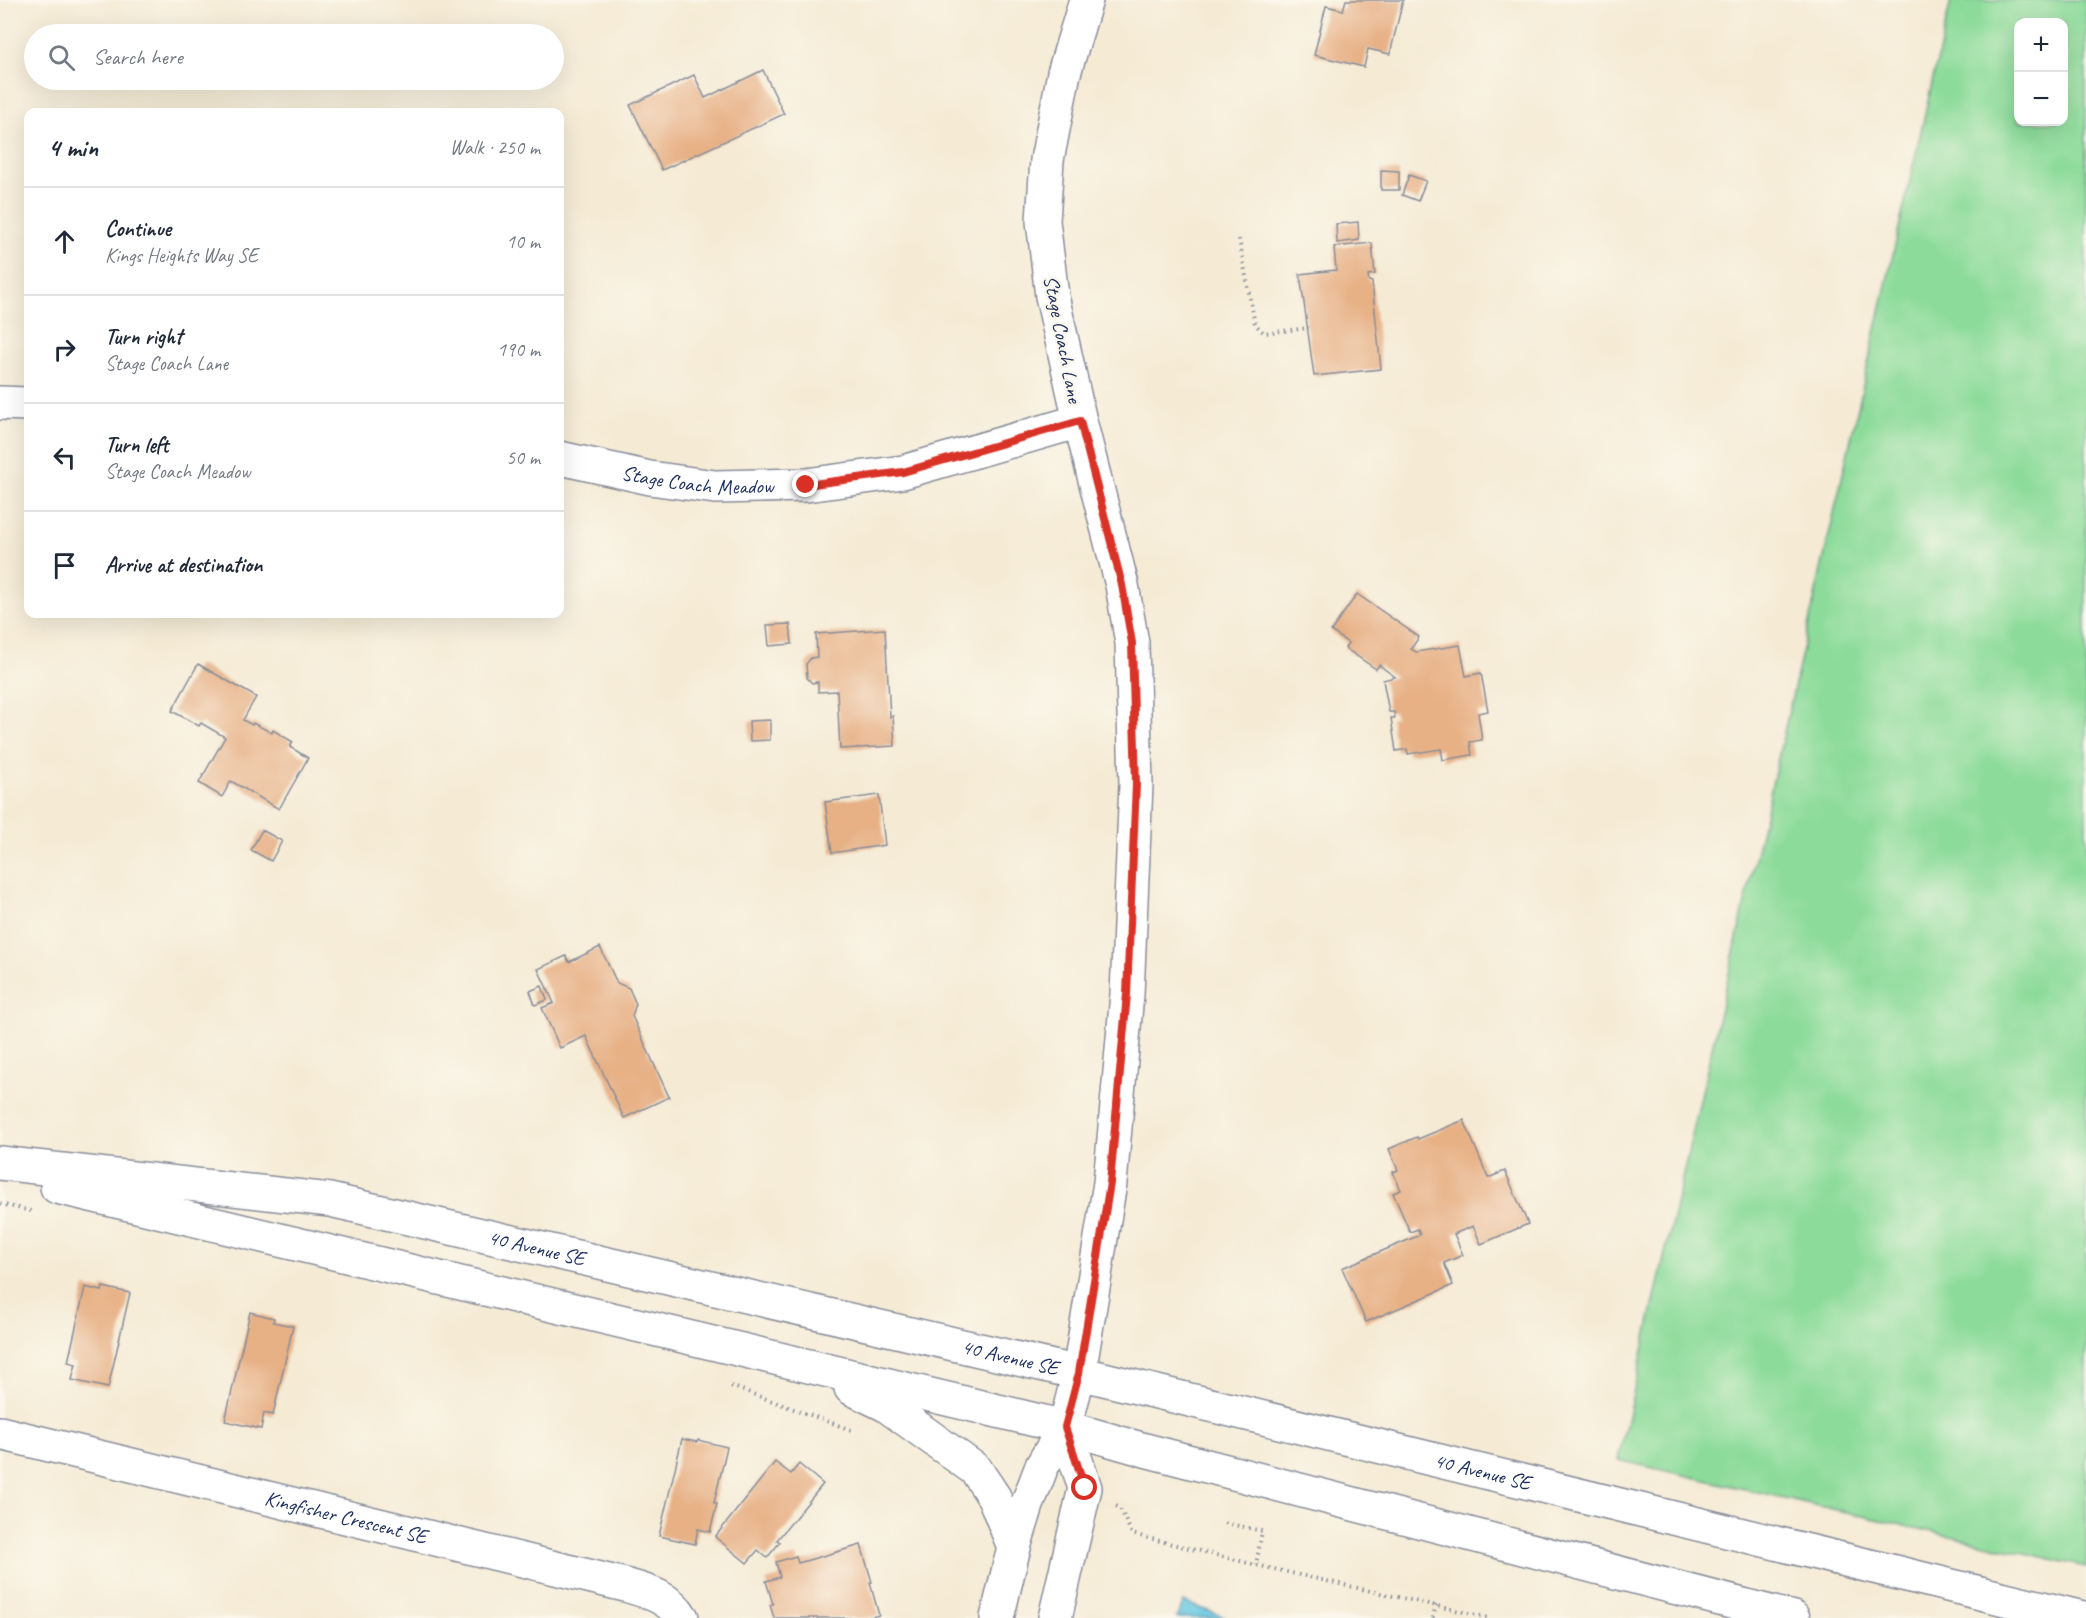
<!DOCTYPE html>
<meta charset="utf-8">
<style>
body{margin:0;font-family:Caveat,sans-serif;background:#f6f6f7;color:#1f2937}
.controls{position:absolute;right:18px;top:18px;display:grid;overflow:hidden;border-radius:12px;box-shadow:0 6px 24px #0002}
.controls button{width:54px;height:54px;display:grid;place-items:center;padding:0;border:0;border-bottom:2px solid #e0e1e3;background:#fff;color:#1f2937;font:30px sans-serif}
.stop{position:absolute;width:18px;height:18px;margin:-14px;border:4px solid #d93025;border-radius:50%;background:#fff}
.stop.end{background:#d93025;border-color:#fff;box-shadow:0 2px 6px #0008}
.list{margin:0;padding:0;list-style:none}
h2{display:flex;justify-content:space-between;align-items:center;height:78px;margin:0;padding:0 24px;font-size:26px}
h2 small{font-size:20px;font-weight:400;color:#747a83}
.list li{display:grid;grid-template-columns:39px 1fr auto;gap:18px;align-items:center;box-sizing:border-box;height:108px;padding:0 24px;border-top:2px solid #e0e1e3}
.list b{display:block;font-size:22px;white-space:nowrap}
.list p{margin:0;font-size:20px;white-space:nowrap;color:#747a83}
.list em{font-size:20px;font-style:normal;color:#747a83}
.icon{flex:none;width:33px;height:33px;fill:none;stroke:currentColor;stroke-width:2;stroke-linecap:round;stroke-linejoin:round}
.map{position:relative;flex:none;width:2086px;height:1618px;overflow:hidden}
.search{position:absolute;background:#fff;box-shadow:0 6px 24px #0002;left:24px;top:24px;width:540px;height:66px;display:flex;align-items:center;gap:15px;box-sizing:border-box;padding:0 21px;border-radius:33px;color:#747a83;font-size:22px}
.panel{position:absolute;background:#fff;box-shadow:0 6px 24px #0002;left:24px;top:108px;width:540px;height:510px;border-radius:12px}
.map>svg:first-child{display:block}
.green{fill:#8cdb9a;stroke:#54857c;stroke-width:1.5;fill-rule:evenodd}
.water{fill:#63c7e1;stroke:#3f7ba0;stroke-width:1.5}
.building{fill:#e7b085}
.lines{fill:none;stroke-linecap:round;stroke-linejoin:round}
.minor-casing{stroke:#888d9a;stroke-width:36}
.path{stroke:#888d9a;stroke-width:4;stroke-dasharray:1.5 4.5;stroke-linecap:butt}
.minor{stroke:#fff;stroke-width:33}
.route{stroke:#d93025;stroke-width:8}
.labels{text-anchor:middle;stroke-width:5;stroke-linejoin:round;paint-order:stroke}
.street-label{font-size:21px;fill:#1b2f5e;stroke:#fbf7ec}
</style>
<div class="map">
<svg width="2086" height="1618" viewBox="0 0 2086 1618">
<rect width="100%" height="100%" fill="#fbf7ec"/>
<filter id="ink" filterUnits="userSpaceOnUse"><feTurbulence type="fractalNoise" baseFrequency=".0167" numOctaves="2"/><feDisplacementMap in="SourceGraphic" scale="12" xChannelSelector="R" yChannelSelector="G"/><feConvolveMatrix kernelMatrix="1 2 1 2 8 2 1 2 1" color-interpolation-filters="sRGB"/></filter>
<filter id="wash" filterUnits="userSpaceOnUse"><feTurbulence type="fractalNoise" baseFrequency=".008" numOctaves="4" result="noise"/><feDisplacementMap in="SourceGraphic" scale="24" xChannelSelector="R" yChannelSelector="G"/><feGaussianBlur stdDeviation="1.35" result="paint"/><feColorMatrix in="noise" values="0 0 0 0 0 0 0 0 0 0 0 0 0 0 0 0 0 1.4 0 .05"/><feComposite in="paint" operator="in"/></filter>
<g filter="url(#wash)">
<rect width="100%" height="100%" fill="#f5ebd5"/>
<!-- green -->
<path class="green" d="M 1951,0 L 2086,0 L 2086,1567 L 1618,1460 ZM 2018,22 L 2064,22 L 2064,122 L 2018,122 Z"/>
<!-- water -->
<path class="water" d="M 1184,1602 L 1227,1618 L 1176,1618 Z"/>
<g id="blocks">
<!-- building -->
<g class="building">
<path d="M 1346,0 L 1403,0 L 1390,54 L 1368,49 L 1364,67 L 1314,55 L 1326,6 L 1343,10 Z"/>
<path d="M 763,70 L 784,114 L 662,170 L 630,105 L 694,75 L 705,98 Z"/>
<path d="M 1381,170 L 1399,171 L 1399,190 L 1381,190 Z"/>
<path d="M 1409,175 L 1426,181 L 1418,201 L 1402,195 Z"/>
<path d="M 1358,222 L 1359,240 L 1337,243 L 1336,224 Z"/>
<path d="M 1372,243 L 1375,274 L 1368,275 L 1369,281 L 1372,282 L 1381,369 L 1314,376 L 1300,274 L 1336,270 L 1334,247 Z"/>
<path d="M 1357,594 L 1419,637 L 1411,649 L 1416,652 L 1460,645 L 1466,676 L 1481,673 L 1488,711 L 1478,713 L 1482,740 L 1470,742 L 1472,755 L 1443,760 L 1441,749 L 1408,754 L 1407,749 L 1396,751 L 1391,718 L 1395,718 L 1394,712 L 1389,712 L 1383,680 L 1395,677 L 1379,665 L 1376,669 L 1345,648 L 1348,643 L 1331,631 Z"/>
<path d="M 790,624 L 792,644 L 769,646 L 767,625 Z"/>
<path d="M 885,629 L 890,717 L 893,716 L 895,746 L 840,749 L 837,691 L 818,692 L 818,682 L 812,683 L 807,678 L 806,664 L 811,658 L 817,657 L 816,634 Z"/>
<path d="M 198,664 L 256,697 L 243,720 L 252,725 L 253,723 L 272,733 L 273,730 L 293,742 L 290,747 L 308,758 L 279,809 L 231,781 L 222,797 L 199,783 L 225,737 L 201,723 L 199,726 L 172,711 Z"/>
<path d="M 770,720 L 770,740 L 750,741 L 749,721 Z"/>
<path d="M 879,795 L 885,845 L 832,853 L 825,802 Z"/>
<path d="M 262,830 L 282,841 L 271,861 L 251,850 Z"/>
<path d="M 600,947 L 617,983 L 629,988 L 636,1004 L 632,1016 L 669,1097 L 624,1118 L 586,1036 L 560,1048 L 542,1008 L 554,1003 L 538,969 L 566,956 L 569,962 Z"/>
<path d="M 542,986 L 547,1000 L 535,1005 L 530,991 Z"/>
<path d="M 1464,1120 L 1488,1178 L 1505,1171 L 1528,1224 L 1481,1244 L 1473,1226 L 1454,1234 L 1463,1255 L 1444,1263 L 1453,1285 L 1366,1322 L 1342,1268 L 1420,1235 L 1418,1229 L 1410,1232 L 1393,1193 L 1401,1190 L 1393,1172 L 1398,1170 L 1389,1149 L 1417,1137 L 1418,1139 Z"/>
<path d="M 85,1287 L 102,1291 L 103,1287 L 130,1293 L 108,1388 L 72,1380 L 76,1364 L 68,1362 Z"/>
<path d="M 250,1312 L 274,1318 L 273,1322 L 293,1326 L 273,1415 L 264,1413 L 261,1429 L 225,1421 Z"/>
<path d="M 682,1439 L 697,1442 L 698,1440 L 727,1447 L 714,1503 L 717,1504 L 710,1532 L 698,1529 L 695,1544 L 659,1536 Z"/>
<path d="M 775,1462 L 791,1474 L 799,1464 L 823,1484 L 777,1540 L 780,1542 L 767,1558 L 758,1550 L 747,1563 L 715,1537 Z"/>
<path d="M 861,1545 L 872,1582 L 870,1583 L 879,1615 L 867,1618 L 774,1618 L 770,1605 L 773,1604 L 766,1581 L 780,1577 L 776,1562 L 796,1556 L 798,1563 Z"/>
</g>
</g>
</g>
<g filter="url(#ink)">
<use href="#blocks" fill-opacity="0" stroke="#888d9a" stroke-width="1.5"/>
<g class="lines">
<!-- minor casing -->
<g class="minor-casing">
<g id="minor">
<path d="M 0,403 L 28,404"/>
<path id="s1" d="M 560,458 L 650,478 L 715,487 L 806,485 L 903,472 L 1080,421"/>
<path id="s2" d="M 0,1163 L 330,1200 L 1079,1373 L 2083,1618"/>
<path d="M 57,1187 L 1065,1427 L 1145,1450 L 1793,1618"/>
<path d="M 851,1388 L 886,1405 L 976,1470 L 994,1497 L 1014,1547"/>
<path id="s3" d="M 0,1433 L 625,1585 C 646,1591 670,1597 682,1618"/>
<path d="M 997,1618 L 1014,1547 L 1027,1505 L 1042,1466 L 1065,1427 L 1079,1373 L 1110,1183 L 1127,994 L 1136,784 L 1132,643 L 1122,585 L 1080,421 L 1052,296 L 1043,221 L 1047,160 L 1064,73 L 1086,0"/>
<path d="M 1055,1618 L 1085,1488 L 1065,1427"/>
</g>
</g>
<!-- path -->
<g class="path">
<path d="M 1239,239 L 1255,324 L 1264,333 L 1309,328"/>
<path d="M 0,1204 L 31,1211"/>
<path d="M 731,1386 L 851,1430"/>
<path d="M 1116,1506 L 1120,1508 L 1132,1534 L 1256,1565 L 1490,1618"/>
<path d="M 1225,1523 L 1262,1531 L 1256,1565"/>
<path d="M 1433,1618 L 1436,1605"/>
</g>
<!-- minor -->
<use href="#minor" class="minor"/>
</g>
</g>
<g class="lines" filter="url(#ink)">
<!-- route -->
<path class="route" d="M 806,485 L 903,472 L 1080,421 L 1122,585 L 1132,643 L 1136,784 L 1127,994 L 1110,1183 L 1079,1373 L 1065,1427 L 1085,1488"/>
</g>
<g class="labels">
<!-- street labels -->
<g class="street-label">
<text transform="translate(1063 339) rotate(79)" y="7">Stage Coach Lane</text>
<text dy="7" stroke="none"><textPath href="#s1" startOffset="140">Stage Coach Meadow</textPath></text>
<text dy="7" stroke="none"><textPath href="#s2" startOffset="544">40 Avenue SE</textPath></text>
<text dy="7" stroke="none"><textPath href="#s2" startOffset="1030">40 Avenue SE</textPath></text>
<text dy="7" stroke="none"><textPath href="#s2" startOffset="1516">40 Avenue SE</textPath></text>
<text dy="7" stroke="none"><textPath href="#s3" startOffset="356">Kingfisher Crescent SE</textPath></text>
</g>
</g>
</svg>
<div class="controls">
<button>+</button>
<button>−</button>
</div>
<div class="stop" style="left:1085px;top:1488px"></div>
<div class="stop end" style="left:806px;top:485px"></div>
<div class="search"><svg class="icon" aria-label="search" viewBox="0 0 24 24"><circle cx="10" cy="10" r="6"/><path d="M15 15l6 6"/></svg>Search here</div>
<section class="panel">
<h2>4 min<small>Walk · 250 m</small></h2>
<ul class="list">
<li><svg class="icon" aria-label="ahead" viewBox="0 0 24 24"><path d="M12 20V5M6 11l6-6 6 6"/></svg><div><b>Continue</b><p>Kings Heights Way SE</p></div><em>10 m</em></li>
<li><svg class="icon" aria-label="right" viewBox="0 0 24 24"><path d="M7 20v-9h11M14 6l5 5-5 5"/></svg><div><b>Turn right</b><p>Stage Coach Lane</p></div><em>190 m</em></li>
<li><svg class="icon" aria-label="left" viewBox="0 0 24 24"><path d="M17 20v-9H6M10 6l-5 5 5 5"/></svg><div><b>Turn left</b><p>Stage Coach Meadow</p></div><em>50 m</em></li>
<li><svg class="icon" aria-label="arrive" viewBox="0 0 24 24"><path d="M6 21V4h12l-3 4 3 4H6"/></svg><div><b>Arrive at destination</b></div></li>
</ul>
</section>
</div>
